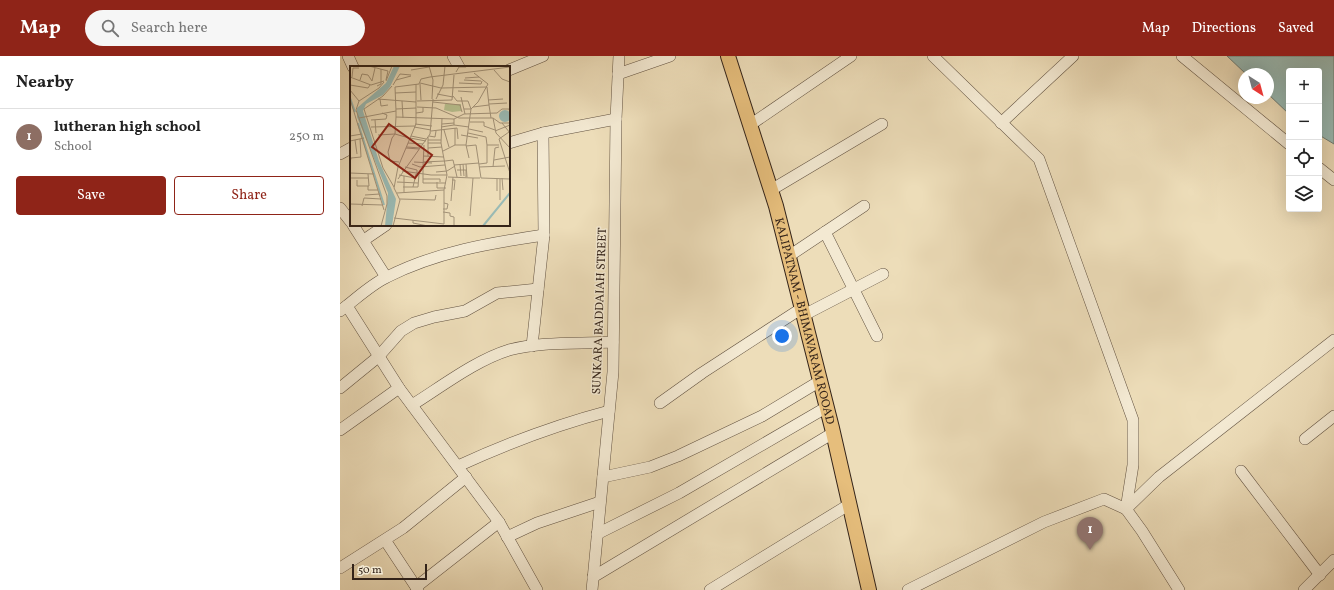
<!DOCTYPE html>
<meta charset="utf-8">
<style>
body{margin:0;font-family:Vollkorn,serif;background:#f6f6f6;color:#222}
.controls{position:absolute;right:12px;top:12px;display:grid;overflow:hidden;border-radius:4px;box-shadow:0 4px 16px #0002}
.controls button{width:36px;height:36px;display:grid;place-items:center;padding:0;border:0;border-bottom:1px solid #e0e0e0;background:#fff;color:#222;font:20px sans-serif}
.compass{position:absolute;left:898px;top:12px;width:36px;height:36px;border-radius:50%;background:#fff;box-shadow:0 4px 16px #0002;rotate:144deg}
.scale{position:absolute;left:12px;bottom:10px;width:75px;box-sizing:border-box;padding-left:4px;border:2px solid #332319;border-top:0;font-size:11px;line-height:14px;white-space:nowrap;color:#332319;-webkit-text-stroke:3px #f3e9d2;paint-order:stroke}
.you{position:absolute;left:442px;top:280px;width:14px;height:14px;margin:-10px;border:3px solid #fff;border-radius:50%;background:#1a73e8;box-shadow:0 0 0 6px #1a73e833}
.badge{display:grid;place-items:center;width:26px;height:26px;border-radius:50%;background:#8f2418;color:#fff;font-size:13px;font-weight:700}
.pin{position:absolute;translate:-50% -33px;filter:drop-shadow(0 1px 2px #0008)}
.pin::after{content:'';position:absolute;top:21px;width:14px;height:12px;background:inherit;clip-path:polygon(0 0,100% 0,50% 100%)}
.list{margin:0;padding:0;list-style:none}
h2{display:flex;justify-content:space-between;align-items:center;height:52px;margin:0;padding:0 16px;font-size:17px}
h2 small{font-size:13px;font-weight:400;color:#767676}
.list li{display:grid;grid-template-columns:26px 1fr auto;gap:12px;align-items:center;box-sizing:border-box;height:56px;padding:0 16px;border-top:1px solid #e0e0e0}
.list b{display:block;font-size:15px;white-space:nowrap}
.list p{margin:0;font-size:13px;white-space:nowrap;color:#767676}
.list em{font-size:13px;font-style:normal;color:#767676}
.actions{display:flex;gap:8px;padding:12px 16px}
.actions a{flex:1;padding:9px 0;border:1px solid #8f2418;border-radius:4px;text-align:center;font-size:14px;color:#8f2418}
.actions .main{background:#8f2418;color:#fff}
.icon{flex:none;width:22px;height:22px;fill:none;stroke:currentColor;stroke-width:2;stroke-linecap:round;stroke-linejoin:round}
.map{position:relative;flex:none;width:994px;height:534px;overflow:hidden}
header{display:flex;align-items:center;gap:24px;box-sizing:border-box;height:56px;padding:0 20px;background:#8f2418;color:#fff}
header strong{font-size:19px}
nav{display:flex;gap:22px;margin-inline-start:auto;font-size:14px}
.search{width:280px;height:36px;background:#f6f6f6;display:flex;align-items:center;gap:10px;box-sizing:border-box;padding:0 14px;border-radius:22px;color:#767676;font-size:15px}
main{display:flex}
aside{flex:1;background:#fff}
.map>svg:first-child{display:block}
.water{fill:#9abbb5;stroke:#717e77}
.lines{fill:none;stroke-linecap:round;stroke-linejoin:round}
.minor-casing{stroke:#625241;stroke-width:12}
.major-casing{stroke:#332319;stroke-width:16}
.minor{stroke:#f3e9d2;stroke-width:11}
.major{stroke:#e6be7c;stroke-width:14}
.labels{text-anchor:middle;stroke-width:3;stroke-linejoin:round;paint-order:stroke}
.street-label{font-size:12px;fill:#332319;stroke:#f3e9d2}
.inset-river{fill:none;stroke:#9abbb5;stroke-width:2}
.inset-road{fill:none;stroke:#a39379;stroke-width:1}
.view{fill:#8f2418;fill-opacity:0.15;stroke:#8f2418;stroke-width:2}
.inset-edge{fill:none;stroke:#332319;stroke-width:2}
</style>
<header>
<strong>Map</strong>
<div class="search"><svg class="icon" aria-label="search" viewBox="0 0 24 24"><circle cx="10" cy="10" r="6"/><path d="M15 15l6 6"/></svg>Search here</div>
<nav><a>Map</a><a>Directions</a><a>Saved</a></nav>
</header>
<main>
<aside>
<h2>Nearby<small></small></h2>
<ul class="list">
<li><span class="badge" style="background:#8d6e63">1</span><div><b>lutheran high school</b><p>School</p></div><em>250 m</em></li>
</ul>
<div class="actions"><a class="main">Save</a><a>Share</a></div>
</aside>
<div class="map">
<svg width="994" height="534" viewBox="0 0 994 534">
<rect width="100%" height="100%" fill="#edddb9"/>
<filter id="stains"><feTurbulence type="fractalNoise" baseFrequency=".005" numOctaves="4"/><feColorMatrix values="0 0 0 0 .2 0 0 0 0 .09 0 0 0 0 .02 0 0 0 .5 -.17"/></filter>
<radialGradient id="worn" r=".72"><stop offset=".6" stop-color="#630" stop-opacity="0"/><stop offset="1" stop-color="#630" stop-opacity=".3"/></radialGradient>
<!-- water -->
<path class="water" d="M 887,0 L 994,0 L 994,88 L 979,79 L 979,15 L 949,15 L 949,58 L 928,38 L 928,18 L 906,18 Z"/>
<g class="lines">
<!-- minor casing -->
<g class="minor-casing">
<g id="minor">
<path d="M 8,0 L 13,11"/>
<path d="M 113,0 L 119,11"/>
<path d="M 842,0 L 949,88"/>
<path d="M 169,14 L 203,0"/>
<path d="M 278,18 L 330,0"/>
<path d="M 661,67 L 733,0"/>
<path d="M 410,69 L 511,0"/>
<path d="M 169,87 L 203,77 L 276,63"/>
<path d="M 0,98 L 11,92"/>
<path d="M 979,112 L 994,124"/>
<path d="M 431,134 L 542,68"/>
<path d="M 0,152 L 11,166"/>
<path d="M 13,169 L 46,221"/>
<path d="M 485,176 L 537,280"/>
<path d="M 24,184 L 46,169"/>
<path d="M 449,200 L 524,150"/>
<path d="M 7,250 L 59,332 L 159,466 L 197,534"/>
<path d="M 0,255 C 15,244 30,229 47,221 C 96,196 150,187 204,179"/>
<path d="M 464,259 L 543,218"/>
<path d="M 192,290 L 204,179 L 203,77"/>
<path d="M 0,332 L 38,301 L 61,275 L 74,267 L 94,261 L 125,255 L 157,237 L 198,233"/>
<path d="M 320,347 L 362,317 L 462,252"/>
<path d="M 72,349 C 101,331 136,304 169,294 C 202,285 239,288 273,286"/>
<path d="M 0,374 L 59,332"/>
<path d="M 965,383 L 994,360"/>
<path d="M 118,410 C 168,387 216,369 269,355"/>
<path d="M 901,415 L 980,519"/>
<path d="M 263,421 L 310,411 L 338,400 L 422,360 L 480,325"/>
<path d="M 257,478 L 339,437 L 487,351"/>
<path d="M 167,481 L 197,467 L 260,446"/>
<path d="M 45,484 L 78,534"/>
<path d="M 0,512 L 63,472 L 126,421"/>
<path d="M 253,521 L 493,377"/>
<path d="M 76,531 L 159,466"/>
<path d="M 252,534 L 273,316 L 276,63 L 279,0"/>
<path d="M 370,534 L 510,448"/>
<path d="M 568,534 L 704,466 L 764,443 L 786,453 L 793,409 L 793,364 L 699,103 L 593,0"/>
<path d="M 839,534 L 802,475 L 786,453 L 819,421 L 994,284"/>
<path d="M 964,534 L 994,504"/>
</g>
</g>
<!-- major casing -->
<g class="major-casing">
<g id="major">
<path id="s1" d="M 388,0 L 436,150 L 492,372 L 529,534"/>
</g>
</g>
<!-- minor -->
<use href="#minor" class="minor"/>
<!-- major -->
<use href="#major" class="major"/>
</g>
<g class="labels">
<!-- street labels -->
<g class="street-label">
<text transform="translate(259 255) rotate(-88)" y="4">SUNKARA BADDAIAH STREET</text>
<text dy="4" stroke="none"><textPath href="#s1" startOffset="276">KALIPATNAM - BHIMAVARAM ROOAD</textPath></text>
</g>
</g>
<!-- overview -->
<g transform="translate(10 10)">
<rect width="160" height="160" fill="#edddb9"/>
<path d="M 95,38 L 111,38 L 111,45 L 102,46 L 94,44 Z" fill="#b8c190"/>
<path d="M 44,0 L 50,0 L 40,21 L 33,29 L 16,38 L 13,45 L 29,95 L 46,133 L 42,160 L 35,160 L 38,127 L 7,51 L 7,42 L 36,17 ZM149 50a6 6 0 1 1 12 0a6 6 0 1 1-12 0Z" fill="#9abbb5"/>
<path class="inset-river" d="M 0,32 L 5,46M 8,57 L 34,139M 133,160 L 160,127"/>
<path class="inset-road" d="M 19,0 L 38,5 L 36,14M 79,0 L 83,14 L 82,33M 61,4 L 79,1M 144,4 L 152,13 L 160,16M 106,6 L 109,1 L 116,1M 0,11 L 21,19 L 34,15M 2,11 L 3,2 L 9,2M 115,12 L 129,11M 10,14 L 12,8 L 18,9 L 22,15 L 25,2M 46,14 L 50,8 L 61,9M 114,14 L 131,15M 36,15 L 42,0M 70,17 L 91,22 L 137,21 L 139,39 L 123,41M 109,17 L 131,18 L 132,15M 70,18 L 71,34M 0,19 L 18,22 L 20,19M 43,19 L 46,14 L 61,10M 27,20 L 31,18 L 31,3M 42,20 L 33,30 L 14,43 L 33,102 L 44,121M 45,21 L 46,45M 45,21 L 69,18 L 71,13 L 80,11 L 160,1M 0,24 L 9,35M 108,25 L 123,26M 45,27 L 66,26M 87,28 L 103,31M 103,30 L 107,35 L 118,35 L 121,43 L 114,43M 111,31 L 115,48M 0,33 L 34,144M 28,33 L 66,36M 30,33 L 31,40 L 38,39M 86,33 L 93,19 L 95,0M 138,34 L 153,33M 52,35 L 53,52M 67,35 L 102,34 L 104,9M 83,36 L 110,39 L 112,46M 139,38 L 157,37M 139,39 L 141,52M 67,41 L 86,42 L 109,52 L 143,52 L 146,67 L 160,82M 46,43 L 66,42M 66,47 L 73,46 L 73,41M 9,52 L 46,45 L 46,51 L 104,53 L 114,48 L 147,47 L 152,43 L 159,43 L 160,47M 143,52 L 150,57 L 160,57M 21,54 L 36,53 L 37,49 L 32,47M 25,54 L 26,67M 120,56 L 134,56 L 134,60 L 145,64M 152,57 L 160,67M 65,58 L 82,60M 92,58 L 104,57M 104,59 L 119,61M 21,61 L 65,60M 64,61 L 81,64M 91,61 L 104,59 L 104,53M 105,62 L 105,79M 119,63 L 133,66M 94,64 L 99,81M 81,65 L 107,62 L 108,73M 145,65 L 160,59M 159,66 L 149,73 L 160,107M 118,67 L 136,71 L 137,79 L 149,79M 28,69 L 45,68 L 46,51M 111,69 L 128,72M 0,70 L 12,68M 61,70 L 76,73M 79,70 L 85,71 L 86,65M 78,71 L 78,90M 60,72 L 76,75M 5,74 L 7,88M 78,74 L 91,74M 0,75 L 14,72M 58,77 L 73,78M 78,77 L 91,77M 116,80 L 126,79 L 131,112 L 160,113M 57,81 L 70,82M 56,82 L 69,83M 78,82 L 92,81M 93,85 L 105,79 L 116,79M 73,90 L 94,91M 119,92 L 116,79 L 121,43 L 128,36 L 138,18 L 124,7M 144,94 L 160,91M 95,95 L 103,94 L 107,111M 49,96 L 40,95 L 38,86 L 42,72 L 45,68 L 59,72M 64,96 L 82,97M 73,96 L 95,95M 0,97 L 1,92 L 11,91 L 10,73M 62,98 L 70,101 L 95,99M 110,98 L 111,110M 113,98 L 114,110M 116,98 L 117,111M 129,98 L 137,97 L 137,79M 104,99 L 129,97M 55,101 L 67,104 L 67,108M 73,101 L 73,117 L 96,117M 73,101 L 74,79M 129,101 L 155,100M 143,101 L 145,82 L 149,81M 107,104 L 116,104 L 116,111M 52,105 L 81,109 L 97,109 L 91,77 L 92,52M 86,106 L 97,105 L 105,100M 0,107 L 24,108M 49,109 L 65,112M 54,110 L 54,126M 98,111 L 123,112M 0,112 L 18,112M 152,112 L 153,124M 48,113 L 80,68 L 83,33M 73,113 L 90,113 L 90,116M 150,113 L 150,134M 7,114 L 7,120 L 19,120 L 18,108M 102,114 L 105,114 L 104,124M 47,116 L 68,117M 87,116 L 87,122 L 96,122M 18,120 L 18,124 L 28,124M 53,121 L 68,121 L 69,108M 63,121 L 66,108M 147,125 L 147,112M 47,127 L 94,124M 15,129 L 30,128M 50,133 L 85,134 L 86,129M 101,135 L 103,111M 0,138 L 33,139M 12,140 L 14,132 L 31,133M 93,143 L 97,143 L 98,138 L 94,137M 93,146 L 100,147 L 100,150 L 104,151 L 104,160M 120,150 L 123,112 L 130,112M 44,152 L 94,158 L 94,124 L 97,109M 63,154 L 63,157 L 78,160M 31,160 L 37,138 L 37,130 L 6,44 L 9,35 L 29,22 L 34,16M 43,160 L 50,134 L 44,122 L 48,101 L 66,58 L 66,18"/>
<path class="view" d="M 39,58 L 82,89 L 65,112 L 22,81 Z"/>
<rect width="160" height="160" class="inset-edge"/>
</g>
<rect width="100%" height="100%" filter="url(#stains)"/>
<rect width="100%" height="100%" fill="url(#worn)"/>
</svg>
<div class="controls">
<button>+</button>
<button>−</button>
<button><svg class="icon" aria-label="locate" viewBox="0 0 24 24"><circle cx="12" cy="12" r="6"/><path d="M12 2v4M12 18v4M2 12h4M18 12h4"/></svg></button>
<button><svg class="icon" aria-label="layers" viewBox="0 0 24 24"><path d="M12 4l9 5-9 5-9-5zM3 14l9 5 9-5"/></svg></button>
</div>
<svg class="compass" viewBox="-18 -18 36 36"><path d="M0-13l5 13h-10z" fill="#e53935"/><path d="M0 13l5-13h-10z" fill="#767676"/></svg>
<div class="scale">50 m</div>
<div class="you"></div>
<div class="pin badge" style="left:750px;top:494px;background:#8d6e63">1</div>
</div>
</main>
